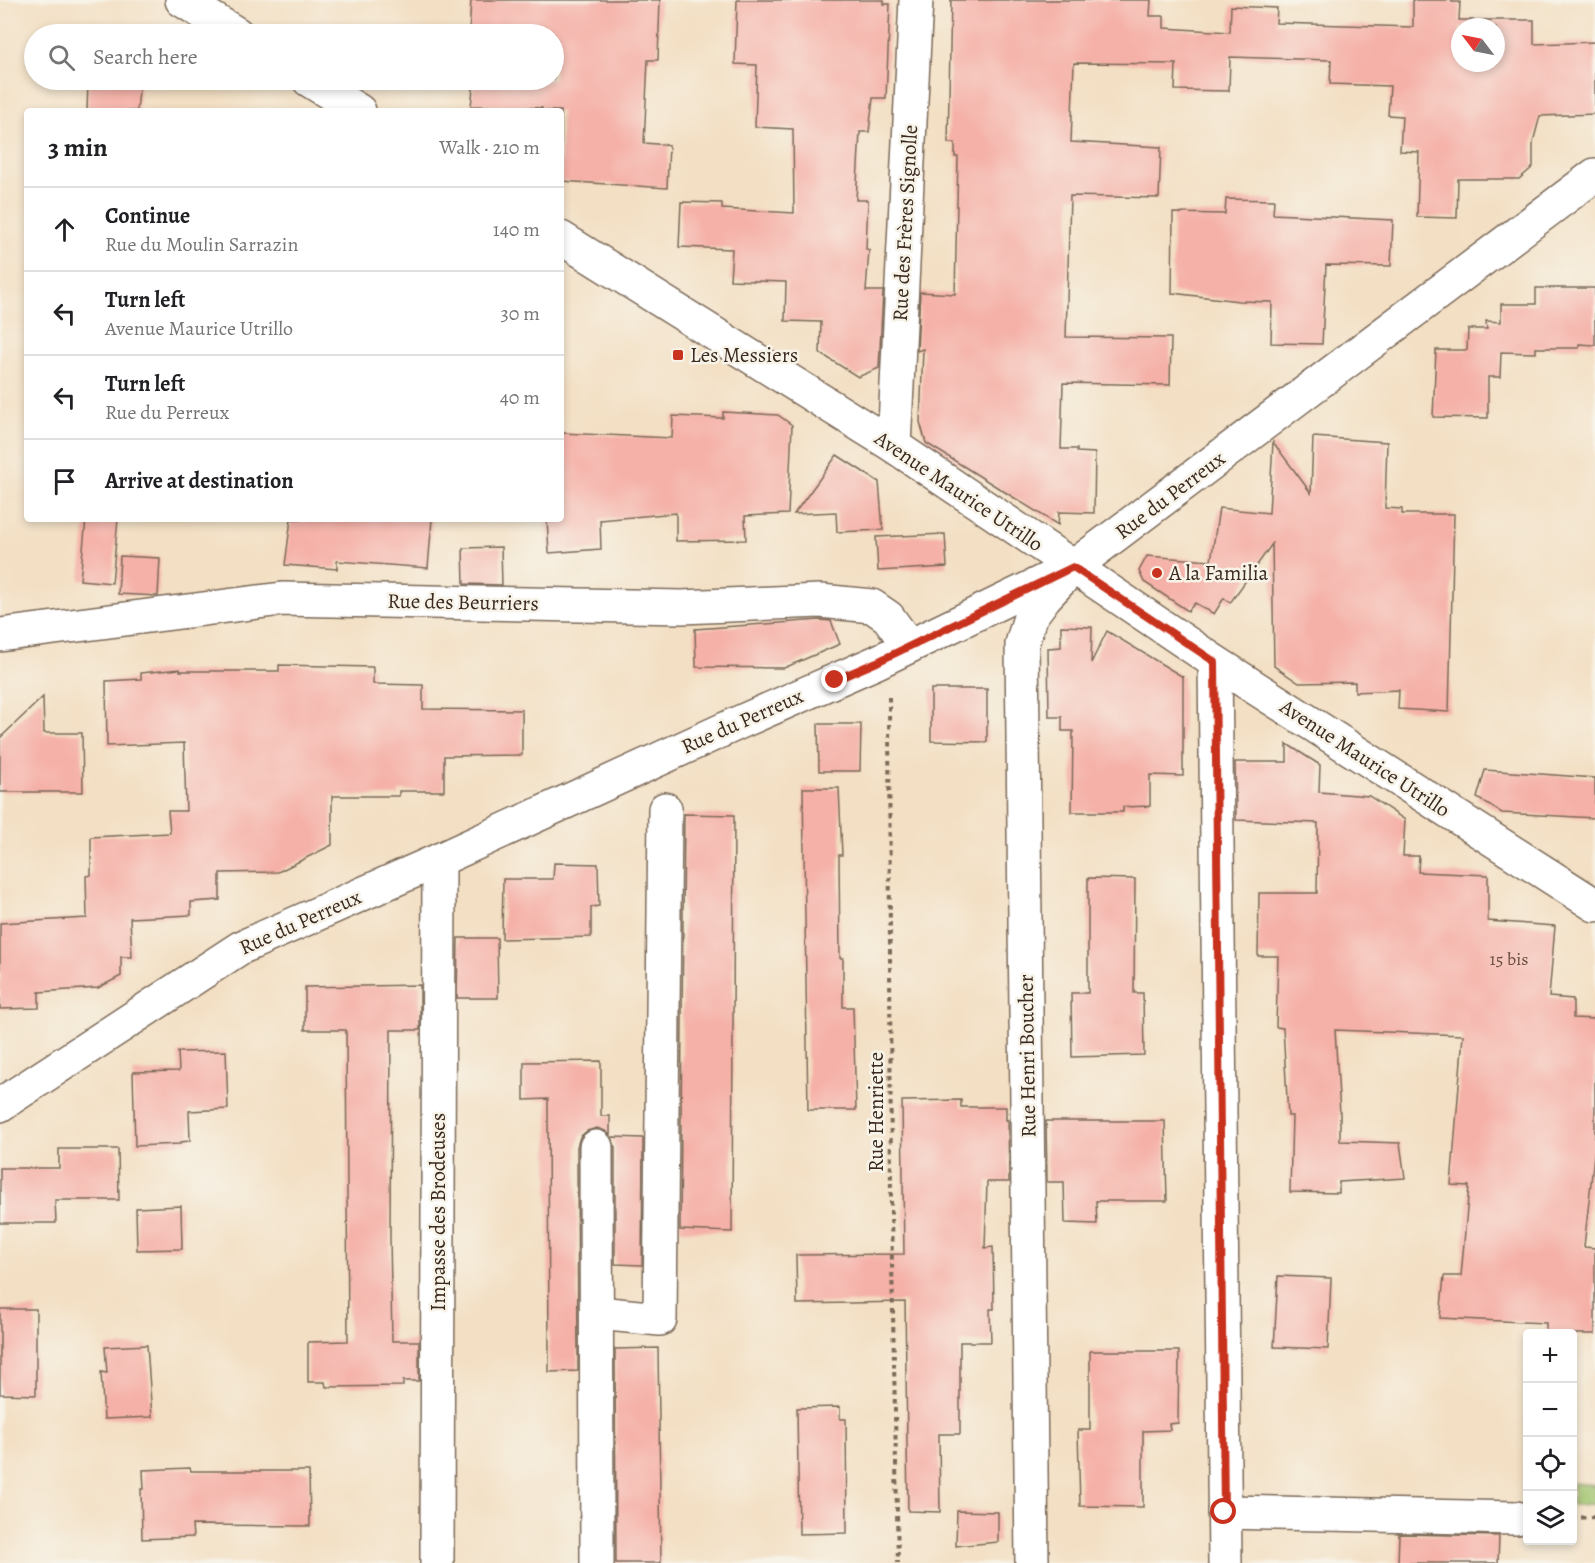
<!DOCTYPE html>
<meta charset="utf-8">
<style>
body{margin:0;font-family:Alegreya,serif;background:#f2f2f2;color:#202124}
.controls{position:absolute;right:18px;bottom:18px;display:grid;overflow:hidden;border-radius:6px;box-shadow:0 3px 9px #0003}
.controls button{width:54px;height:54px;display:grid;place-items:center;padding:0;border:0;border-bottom:2px solid #e0e0e0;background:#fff;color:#202124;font:30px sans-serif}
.compass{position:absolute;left:1451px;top:18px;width:54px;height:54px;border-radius:50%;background:#fff;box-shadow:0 3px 9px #0003;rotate:302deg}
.stop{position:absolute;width:18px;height:18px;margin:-14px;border:4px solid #c8321e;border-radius:50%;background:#fff}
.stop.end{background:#c8321e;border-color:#fff;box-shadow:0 2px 6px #0008}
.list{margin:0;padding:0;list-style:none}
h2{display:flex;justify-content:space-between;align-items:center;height:78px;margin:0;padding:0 24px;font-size:26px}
h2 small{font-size:20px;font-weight:400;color:#757577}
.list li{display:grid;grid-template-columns:39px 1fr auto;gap:18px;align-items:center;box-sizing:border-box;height:84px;padding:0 24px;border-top:2px solid #e0e0e0}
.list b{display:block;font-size:22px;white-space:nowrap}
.list p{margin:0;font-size:20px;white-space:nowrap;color:#757577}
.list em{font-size:20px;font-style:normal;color:#757577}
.icon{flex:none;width:33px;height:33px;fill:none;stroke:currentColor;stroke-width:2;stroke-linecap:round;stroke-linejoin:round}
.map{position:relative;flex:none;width:1595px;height:1563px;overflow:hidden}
.search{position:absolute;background:#fff;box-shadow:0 3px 9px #0003;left:24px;top:24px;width:540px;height:66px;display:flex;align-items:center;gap:15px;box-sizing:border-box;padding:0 21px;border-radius:33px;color:#757577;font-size:22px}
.panel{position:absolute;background:#fff;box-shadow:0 3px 9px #0003;left:24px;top:108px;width:540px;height:414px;border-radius:6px}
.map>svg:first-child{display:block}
.green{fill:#a1c46e;stroke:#6e7746;stroke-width:1.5}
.building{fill:#f5b0a7;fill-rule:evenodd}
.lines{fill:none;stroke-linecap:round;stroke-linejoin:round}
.minor-casing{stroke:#7b6958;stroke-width:36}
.path{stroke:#7b6958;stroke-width:4;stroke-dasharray:4.5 4.5;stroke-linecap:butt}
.minor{stroke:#fff;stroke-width:33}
.route{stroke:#c8321e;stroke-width:8}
.poi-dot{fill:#c8321e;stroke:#f7f3e8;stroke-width:2}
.labels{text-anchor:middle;stroke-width:5;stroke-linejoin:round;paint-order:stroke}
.number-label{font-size:18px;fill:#6a4c40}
.street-label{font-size:21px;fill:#3b2a1e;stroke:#f7f3e8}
.poi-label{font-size:21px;fill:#3b2a1e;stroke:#f7f3e8;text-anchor:start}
</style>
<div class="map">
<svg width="1595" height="1563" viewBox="0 0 1595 1563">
<rect width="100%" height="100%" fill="#f7f3e8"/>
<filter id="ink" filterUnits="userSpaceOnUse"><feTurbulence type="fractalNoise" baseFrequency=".0167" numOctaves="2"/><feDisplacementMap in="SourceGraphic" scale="12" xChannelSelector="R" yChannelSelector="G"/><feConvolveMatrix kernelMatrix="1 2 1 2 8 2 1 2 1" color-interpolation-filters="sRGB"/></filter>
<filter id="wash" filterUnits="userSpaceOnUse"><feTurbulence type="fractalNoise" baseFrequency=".008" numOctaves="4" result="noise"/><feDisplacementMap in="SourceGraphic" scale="24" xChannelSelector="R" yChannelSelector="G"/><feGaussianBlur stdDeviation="1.35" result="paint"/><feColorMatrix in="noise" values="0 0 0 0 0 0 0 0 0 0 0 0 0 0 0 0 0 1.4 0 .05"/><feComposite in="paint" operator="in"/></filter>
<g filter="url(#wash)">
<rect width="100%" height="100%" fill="#f3dfc3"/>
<!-- green -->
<path class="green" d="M 1573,1483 L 1595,1485 L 1595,1504 L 1573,1505 Z"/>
<g id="blocks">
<!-- building -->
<g class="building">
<path d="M 471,0 L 660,0 L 658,60 L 648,60 L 644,143 L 669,145 L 667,188 L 561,181 L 561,111 L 542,111 L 542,108 L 471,106 L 474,80 L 554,80 L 554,34 L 469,34 Z"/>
<path d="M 737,0 L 884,0 L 884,4 L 890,4 L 886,98 L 873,98 L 869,132 L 860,132 L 856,200 L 868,200 L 866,249 L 869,250 L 866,291 L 883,291 L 879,368 L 858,377 L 820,353 L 821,322 L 785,321 L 786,282 L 730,280 L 732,249 L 679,247 L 681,202 L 722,203 L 722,209 L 794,213 L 793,129 L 755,127 L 757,65 L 735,64 Z"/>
<path d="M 951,0 L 1151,0 L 1150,16 L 1164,16 L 1164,28 L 1230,32 L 1231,6 L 1277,8 L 1276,23 L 1413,27 L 1413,0 L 1452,0 L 1452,2 L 1460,2 L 1459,20 L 1534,20 L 1534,44 L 1595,42 L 1595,114 L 1540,116 L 1533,142 L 1533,167 L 1519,179 L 1458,179 L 1457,218 L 1417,217 L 1419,152 L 1400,151 L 1402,116 L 1388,115 L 1390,86 L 1330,84 L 1331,60 L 1230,57 L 1229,91 L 1175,90 L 1176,64 L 1074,63 L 1071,142 L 1161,147 L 1159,198 L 1070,196 L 1066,337 L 1171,338 L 1170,385 L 1063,383 L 1061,449 L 1077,449 L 1077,452 L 1095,453 L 1094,513 L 1059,512 L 1058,525 L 926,443 L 920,422 L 923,349 L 917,351 L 920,292 L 955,294 L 958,157 L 955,157 L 955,143 L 948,143 ZM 1460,27 L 1496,27 L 1496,63 L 1460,63 Z"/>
<path d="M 94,27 L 143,33 L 143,34 L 94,34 Z"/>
<path d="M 88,80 L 140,80 L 137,111 L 87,111 Z"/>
<path d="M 1226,199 L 1274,200 L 1273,214 L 1393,220 L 1391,266 L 1326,265 L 1322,344 L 1271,343 L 1272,302 L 1239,301 L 1172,293 L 1173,213 L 1225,214 Z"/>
<path d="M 1536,288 L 1595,288 L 1595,345 L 1579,344 L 1579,348 L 1536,348 L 1536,353 L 1501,352 L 1500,377 L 1488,377 L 1488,418 L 1433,417 L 1436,350 L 1467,350 L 1468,329 L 1487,329 L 1486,321 L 1501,322 L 1501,304 L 1536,304 Z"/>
<path d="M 723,412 L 778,415 L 792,425 L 788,514 L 745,516 L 746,540 L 676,541 L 676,513 L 600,520 L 601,549 L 549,553 L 547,519 L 561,519 L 561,433 L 672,438 L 673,416 L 723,418 Z"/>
<path d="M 1313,437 L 1387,442 L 1385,508 L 1402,509 L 1402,514 L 1454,514 L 1449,712 L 1398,709 L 1399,690 L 1355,692 L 1355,682 L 1299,683 L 1274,666 L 1272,544 L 1230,603 L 1224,598 L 1214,614 L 1195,603 L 1188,611 L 1144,582 L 1139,571 L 1147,556 L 1211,561 L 1219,508 L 1269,513 L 1273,442 L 1311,493 Z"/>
<path d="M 837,455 L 879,482 L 883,530 L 837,532 L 836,512 L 794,514 Z"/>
<path d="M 86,519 L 118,519 L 112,583 L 80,580 Z"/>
<path d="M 291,519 L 432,519 L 428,568 L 337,561 L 337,569 L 285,565 Z"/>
<path d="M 945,534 L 947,567 L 878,571 L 876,537 Z"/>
<path d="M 501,547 L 502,585 L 464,584 L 463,548 Z"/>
<path d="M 120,556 L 160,558 L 158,596 L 118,594 Z"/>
<path d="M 820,620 L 831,621 L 840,644 L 784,668 L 696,667 L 695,629 Z"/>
<path d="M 1061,626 L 1092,627 L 1091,663 L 1107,631 L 1183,677 L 1183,776 L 1150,775 L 1150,806 L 1123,807 L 1123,812 L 1072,812 L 1073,731 L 1062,731 L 1062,717 L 1049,717 L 1048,648 L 1061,647 Z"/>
<path d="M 279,665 L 373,667 L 373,684 L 423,685 L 423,709 L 522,710 L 522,755 L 444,756 L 444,791 L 399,791 L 399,796 L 332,796 L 332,845 L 278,872 L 220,873 L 220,900 L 191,902 L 191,915 L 130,918 L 132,957 L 121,957 L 121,976 L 98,988 L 39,992 L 39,1008 L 0,1009 L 0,923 L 87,918 L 86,876 L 91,875 L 91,837 L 170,833 L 168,811 L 186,811 L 184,743 L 107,746 L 106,681 L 141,679 L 141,673 L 180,669 L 180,671 L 279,671 Z"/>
<path d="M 931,689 L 987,689 L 987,742 L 931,741 Z"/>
<path d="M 43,697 L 44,733 L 82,733 L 83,792 L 0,792 L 0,738 Z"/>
<path d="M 818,724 L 861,724 L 860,771 L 819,771 Z"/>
<path d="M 1287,744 L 1320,765 L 1319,792 L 1369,796 L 1405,820 L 1403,856 L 1419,856 L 1418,872 L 1488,875 L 1488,921 L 1555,926 L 1549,997 L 1573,999 L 1573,1018 L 1595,1019 L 1595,1146 L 1584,1247 L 1595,1248 L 1595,1334 L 1546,1334 L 1546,1323 L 1440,1318 L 1444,1276 L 1461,1276 L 1469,1186 L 1451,1185 L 1463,1035 L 1335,1030 L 1340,1114 L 1340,1141 L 1400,1143 L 1405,1178 L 1339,1182 L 1339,1193 L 1290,1192 L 1292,1116 L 1288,1116 L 1283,1028 L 1276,1027 L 1278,956 L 1258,956 L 1259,893 L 1317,893 L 1318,823 L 1236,820 L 1235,762 L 1287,762 Z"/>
<path d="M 1485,770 L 1595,778 L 1595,818 L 1502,813 L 1477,798 Z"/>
<path d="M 803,788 L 839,788 L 842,855 L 839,855 L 840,958 L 843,958 L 843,1007 L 853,1007 L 856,1110 L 808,1110 Z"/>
<path d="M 684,814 L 734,815 L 732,1232 L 680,1230 Z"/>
<path d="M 554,863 L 598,864 L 599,906 L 591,907 L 591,937 L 502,939 L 503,879 L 553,879 Z"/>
<path d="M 1088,878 L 1135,879 L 1134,993 L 1143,993 L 1144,1055 L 1072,1057 L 1071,993 L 1088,993 Z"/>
<path d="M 458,938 L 497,938 L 498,998 L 457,998 Z"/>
<path d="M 420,985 L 420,1030 L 391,1030 L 390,1236 L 392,1341 L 419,1341 L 419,1381 L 403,1381 L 403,1386 L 326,1387 L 325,1382 L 308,1382 L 308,1342 L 348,1341 L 346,1030 L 305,1030 L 305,987 Z"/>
<path d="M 226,1051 L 228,1109 L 189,1111 L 190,1141 L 180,1142 L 180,1144 L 135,1146 L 133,1072 L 179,1071 L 178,1052 Z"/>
<path d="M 601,1061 L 601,1116 L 610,1116 L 610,1135 L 605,1131 L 597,1128 L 587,1131 L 580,1137 L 577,1147 L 578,1371 L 549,1372 L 548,1099 L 524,1100 L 524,1062 Z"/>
<path d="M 961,1100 L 961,1107 L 1006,1107 L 1006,1120 L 1008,1120 L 1009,1182 L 987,1182 L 985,1248 L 993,1247 L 994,1309 L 990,1309 L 991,1342 L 960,1342 L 960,1434 L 939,1434 L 940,1512 L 908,1511 L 905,1302 L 797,1304 L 796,1255 L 904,1254 L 902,1101 Z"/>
<path d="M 1046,1121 L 1165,1121 L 1167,1201 L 1096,1201 L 1097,1224 L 1065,1223 L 1064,1182 L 1047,1182 Z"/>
<path d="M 612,1137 L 643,1138 L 642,1265 L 615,1264 L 615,1147 Z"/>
<path d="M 59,1149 L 118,1149 L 119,1200 L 55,1200 L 56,1223 L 0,1223 L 0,1168 L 59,1168 Z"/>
<path d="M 181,1206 L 182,1249 L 137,1250 L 136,1208 Z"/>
<path d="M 1278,1276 L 1331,1278 L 1328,1349 L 1274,1347 Z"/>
<path d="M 0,1309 L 36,1309 L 36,1395 L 0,1394 Z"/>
<path d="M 147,1345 L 152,1417 L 104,1419 L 101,1372 L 107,1373 L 105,1347 Z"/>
<path d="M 658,1348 L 661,1563 L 616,1563 L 615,1349 Z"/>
<path d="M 1090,1351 L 1179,1351 L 1178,1423 L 1169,1424 L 1170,1430 L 1143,1431 L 1143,1507 L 1080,1506 L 1078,1430 L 1090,1430 Z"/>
<path d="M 840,1407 L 840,1419 L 846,1419 L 847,1533 L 799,1534 L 797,1408 Z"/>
<path d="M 190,1468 L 191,1471 L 309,1471 L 310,1526 L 192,1525 L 193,1537 L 142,1539 L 141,1489 L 144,1489 L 143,1470 Z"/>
<path d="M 957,1511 L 998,1512 L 998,1542 L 956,1546 Z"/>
<path d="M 1399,1534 L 1499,1536 L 1498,1563 L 1398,1563 Z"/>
</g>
</g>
</g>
<g filter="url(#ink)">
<use href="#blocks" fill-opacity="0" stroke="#7b6958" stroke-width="1.5"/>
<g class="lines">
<!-- minor casing -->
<g class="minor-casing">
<g id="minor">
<path d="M 182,0 L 237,34"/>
<path d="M 309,80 L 359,111"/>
<path d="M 561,238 L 894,446 L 1215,662 L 1595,905"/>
<path d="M 894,446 L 916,0"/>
<path d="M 0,635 L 282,599 L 682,607 L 820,601 L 872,606 L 888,617 L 909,646"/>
<path d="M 1215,662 L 1225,1563"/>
<path d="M 0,1105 L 240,948 L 439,860 L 738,723 L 877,662 L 1073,567 L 1595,175"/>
<path d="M 596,1147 L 597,1563"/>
<path d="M 597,1313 L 660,1319 L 665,809"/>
<path d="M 1224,1512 L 1517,1518"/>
<path d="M 437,1563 L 439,860"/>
<path d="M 1032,1563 L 1022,644 L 1030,617 L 1045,597 L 1064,577"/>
</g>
</g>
<!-- path -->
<g class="path">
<path d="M 889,697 L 891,1213 L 898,1563"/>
<path d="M 1572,1518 L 1595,1517"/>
</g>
<!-- minor -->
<use href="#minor" class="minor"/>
</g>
</g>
<g class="lines" filter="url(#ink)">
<!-- route -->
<path class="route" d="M 835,680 L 877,662 L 1073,567 L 1215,662 L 1224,1512"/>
</g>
<!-- markers -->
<g class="poi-dot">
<rect x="672" y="349" width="12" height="12" rx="3"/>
<circle cx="1157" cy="573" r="6"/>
</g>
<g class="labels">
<!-- number labels -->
<g class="number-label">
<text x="1509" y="965">15 bis</text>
</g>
<!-- street labels -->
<g class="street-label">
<text transform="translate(905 223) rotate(-87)" y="7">Rue des Frères Signolle</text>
<text transform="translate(959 491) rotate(34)" y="7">Avenue Maurice Utrillo</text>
<text transform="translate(1170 495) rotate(-37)" y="7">Rue du Perreux</text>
<text transform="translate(463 602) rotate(1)" y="7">Rue des Beurriers</text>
<text transform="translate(742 721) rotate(-24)" y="7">Rue du Perreux</text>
<text transform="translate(1365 758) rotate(33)" y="7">Avenue Maurice Utrillo</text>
<text transform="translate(300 922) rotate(-24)" y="7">Rue du Perreux</text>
<text transform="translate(1027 1056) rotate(-91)" y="7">Rue Henri Boucher</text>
<text transform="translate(876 1112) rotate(-90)" y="7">Rue Henriette</text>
<text transform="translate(438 1212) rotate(-90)" y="7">Impasse des Brodeuses</text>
</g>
<!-- poi labels -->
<g class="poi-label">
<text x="690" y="362">Les Messiers</text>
<text x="1169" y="580">A la Familia</text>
</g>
</g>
</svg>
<div class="controls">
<button>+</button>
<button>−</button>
<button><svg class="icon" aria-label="locate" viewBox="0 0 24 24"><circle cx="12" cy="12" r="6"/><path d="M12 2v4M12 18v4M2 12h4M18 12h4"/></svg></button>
<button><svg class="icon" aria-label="layers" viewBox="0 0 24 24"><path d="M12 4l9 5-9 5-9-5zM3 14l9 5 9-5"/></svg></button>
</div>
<svg class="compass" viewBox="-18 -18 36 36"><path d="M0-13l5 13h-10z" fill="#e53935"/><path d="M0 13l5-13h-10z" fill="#757577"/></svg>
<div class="stop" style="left:1224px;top:1512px"></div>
<div class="stop end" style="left:835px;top:680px"></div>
<div class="search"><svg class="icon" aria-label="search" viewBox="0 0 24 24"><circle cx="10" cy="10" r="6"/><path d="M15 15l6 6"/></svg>Search here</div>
<section class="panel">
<h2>3 min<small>Walk · 210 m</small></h2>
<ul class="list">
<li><svg class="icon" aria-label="ahead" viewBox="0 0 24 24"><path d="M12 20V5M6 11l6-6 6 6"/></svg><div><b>Continue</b><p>Rue du Moulin Sarrazin</p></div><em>140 m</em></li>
<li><svg class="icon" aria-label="left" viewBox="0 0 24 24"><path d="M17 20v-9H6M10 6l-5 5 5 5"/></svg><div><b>Turn left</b><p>Avenue Maurice Utrillo</p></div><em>30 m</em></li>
<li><svg class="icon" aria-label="left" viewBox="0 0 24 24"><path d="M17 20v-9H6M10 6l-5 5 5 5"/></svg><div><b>Turn left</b><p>Rue du Perreux</p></div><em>40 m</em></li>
<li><svg class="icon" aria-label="arrive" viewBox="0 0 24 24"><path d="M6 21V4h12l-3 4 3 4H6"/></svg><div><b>Arrive at destination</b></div></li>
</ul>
</section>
</div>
